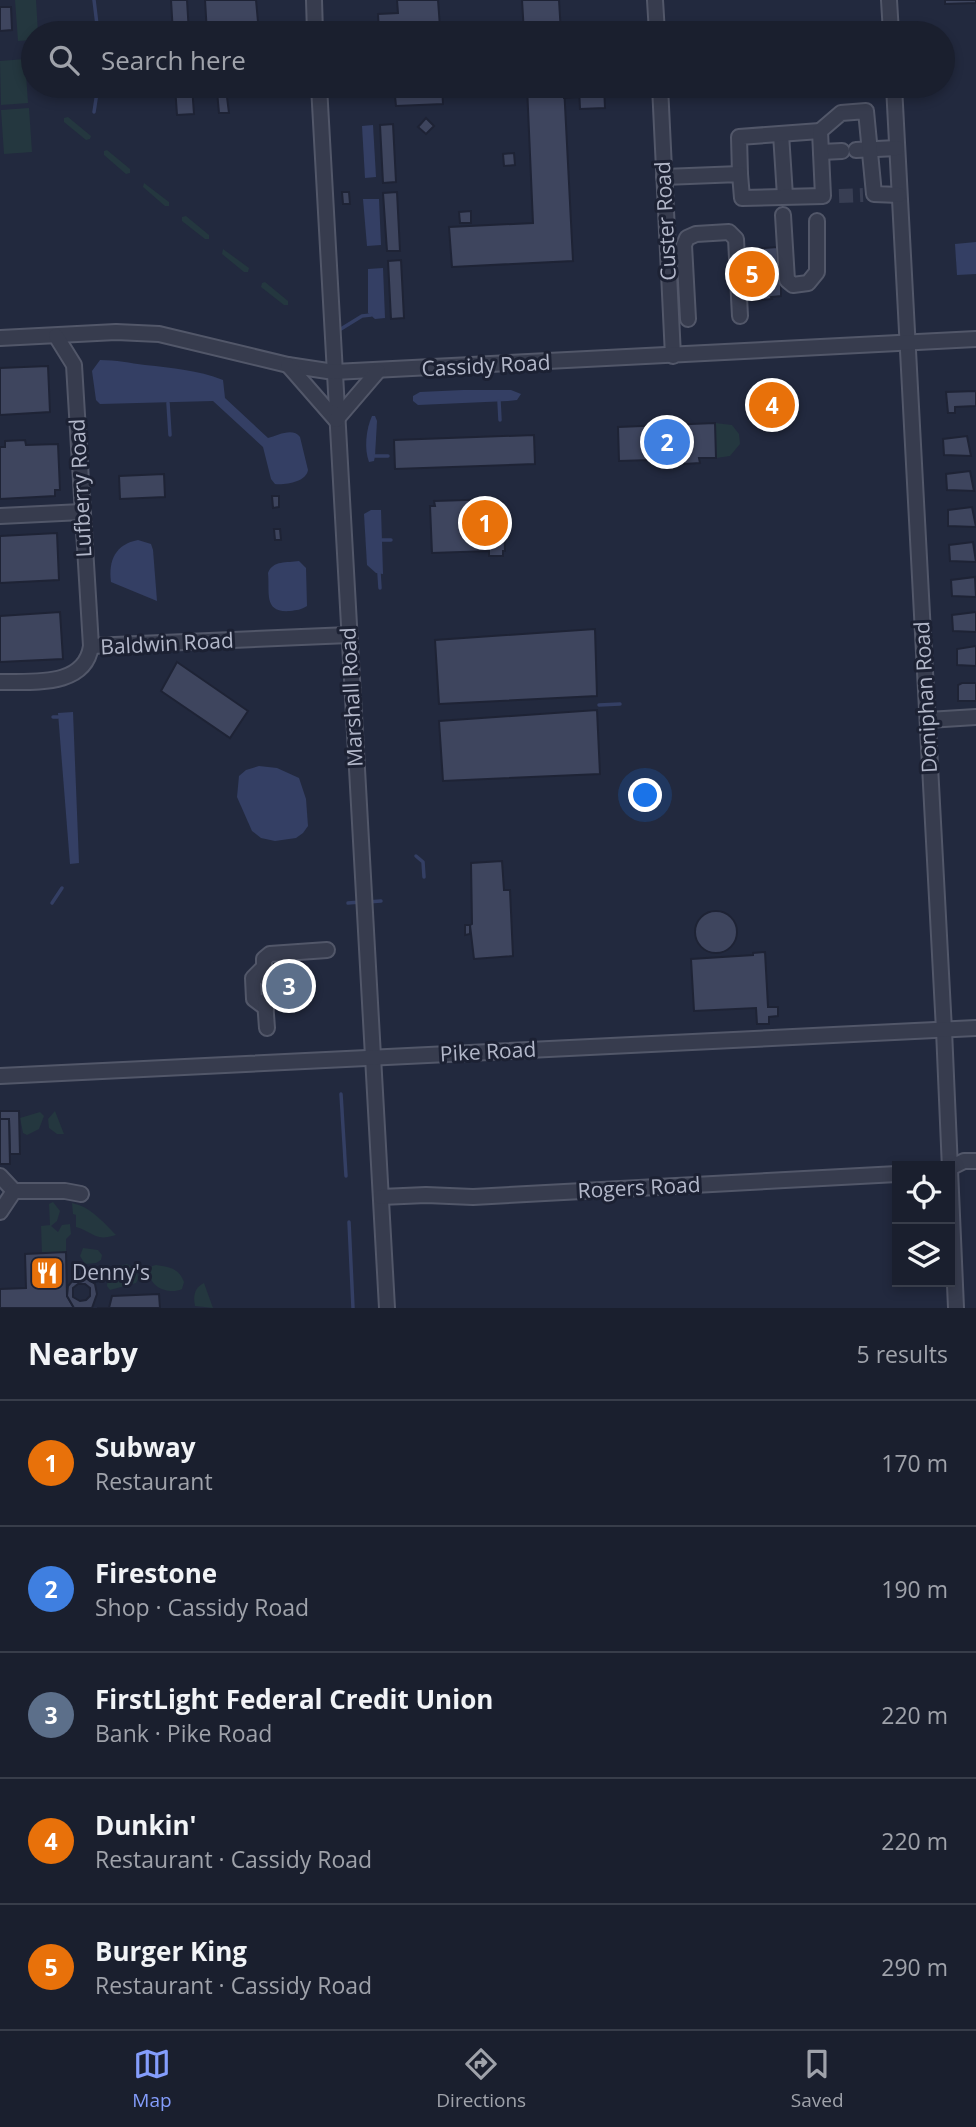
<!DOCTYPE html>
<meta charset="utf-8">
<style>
body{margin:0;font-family:"Open Sans",sans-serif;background:#272c3a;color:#f1f3f6}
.controls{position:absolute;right:21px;bottom:21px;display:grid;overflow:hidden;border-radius:0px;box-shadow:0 4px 10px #0003}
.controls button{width:63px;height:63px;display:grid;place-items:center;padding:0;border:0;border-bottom:2px solid #383d4a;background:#1a1f2e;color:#f1f3f6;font:35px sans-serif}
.you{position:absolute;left:646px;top:796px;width:24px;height:24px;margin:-18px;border:5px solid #fff;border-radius:50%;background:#1a73e8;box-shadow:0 0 0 10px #1a73e833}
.badge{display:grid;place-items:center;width:46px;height:46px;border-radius:50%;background:#849dfc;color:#fff;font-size:23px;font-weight:700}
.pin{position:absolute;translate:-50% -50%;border:4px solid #fff;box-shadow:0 2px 7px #0006}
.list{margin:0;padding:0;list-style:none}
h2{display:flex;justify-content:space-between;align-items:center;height:91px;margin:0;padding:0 28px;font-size:30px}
h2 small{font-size:23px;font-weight:400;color:#9fa2aa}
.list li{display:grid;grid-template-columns:46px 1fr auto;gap:21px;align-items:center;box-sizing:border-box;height:126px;padding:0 28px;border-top:2px solid #383d4a}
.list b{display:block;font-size:26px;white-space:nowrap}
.list p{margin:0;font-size:23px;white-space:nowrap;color:#9fa2aa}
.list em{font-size:23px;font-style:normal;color:#9fa2aa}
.icon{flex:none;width:38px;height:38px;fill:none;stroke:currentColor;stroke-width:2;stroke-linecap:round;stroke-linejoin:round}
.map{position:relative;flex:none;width:976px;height:1308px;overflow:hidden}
.search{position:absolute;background:#1a1f2e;box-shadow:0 4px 10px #0003;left:21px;right:21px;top:21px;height:77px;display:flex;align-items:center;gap:18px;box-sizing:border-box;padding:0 24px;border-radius:38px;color:#9fa2aa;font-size:26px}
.sheet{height:721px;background:#1a1f2e}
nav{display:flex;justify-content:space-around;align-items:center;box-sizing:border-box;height:98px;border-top:2px solid #383d4a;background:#1a1f2e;font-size:19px;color:#9fa2aa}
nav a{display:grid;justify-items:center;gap:4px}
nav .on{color:#849dfc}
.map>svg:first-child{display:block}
.green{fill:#24373f}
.water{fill:#343f64}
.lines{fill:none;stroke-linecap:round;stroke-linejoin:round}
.stream{stroke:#343f64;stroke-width:3.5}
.building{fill:#3e455e;stroke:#1e2335;stroke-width:2;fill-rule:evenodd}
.minor-tunnel{stroke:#383e53;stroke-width:14;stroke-dasharray:14 7;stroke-linecap:butt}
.minor-casing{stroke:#525769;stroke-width:18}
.minor{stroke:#373c4e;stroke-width:14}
.labels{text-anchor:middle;stroke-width:6;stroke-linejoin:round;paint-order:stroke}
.street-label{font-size:21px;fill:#b2b7c9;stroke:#1c2133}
.poi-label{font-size:21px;fill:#b2b7c9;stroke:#1c2133;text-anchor:start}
</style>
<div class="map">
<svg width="976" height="1308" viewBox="0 0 976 1308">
<rect width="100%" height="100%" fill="#22293e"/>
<!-- green -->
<g class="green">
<path d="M 15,0 L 36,0 L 38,33 L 33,33 L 33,40 L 18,41 Z"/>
<path d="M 25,59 L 28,103 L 1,105 L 0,61 Z"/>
<path d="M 29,108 L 32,152 L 4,154 L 1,110 Z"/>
<path d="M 68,117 L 91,136 L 90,139 L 86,140 L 64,122 L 64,118 Z"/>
<path d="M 107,150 L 130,169 L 130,173 L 126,174 L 104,155 L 104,151 Z"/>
<path d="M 144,183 L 169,202 L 169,206 L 165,206 L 143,187 Z"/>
<path d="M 186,216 L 209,235 L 209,239 L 205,239 L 182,221 L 182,217 Z"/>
<path d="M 223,249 L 249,268 L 248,272 L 244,272 L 222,254 Z"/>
<path d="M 265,282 L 288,301 L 288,305 L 284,305 L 261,287 L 262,283 Z"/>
<path d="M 715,423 L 732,425 L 739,434 L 740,444 L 730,456 L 716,458 Z"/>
<path d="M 55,1111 L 64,1134 L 57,1134 L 49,1128 L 48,1119 Z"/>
<path d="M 40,1112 L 44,1116 L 39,1129 L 27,1135 L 23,1133 L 20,1118 Z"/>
<path d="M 53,1202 L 60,1211 L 57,1221 L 51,1226 L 58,1232 L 62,1225 L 70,1224 L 71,1234 L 66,1239 L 66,1252 L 42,1253 L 41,1226 L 50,1225 L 49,1204 Z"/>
<path d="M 72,1203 C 91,1207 103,1222 116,1235 C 94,1242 94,1232 76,1227 L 76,1215 L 73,1214 Z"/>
<path d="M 83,1248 L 98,1250 L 102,1255 L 101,1260 L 96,1263 L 85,1264 L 80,1256 Z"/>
<path d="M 127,1264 C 135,1268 141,1275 136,1283 L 110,1290 L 107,1286 C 107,1275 116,1266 127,1264 Z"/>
<path d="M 156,1265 C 169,1267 179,1268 184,1282 L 182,1289 C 168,1296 143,1285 152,1266 Z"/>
<path d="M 204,1283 L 213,1308 L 195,1306 C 193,1296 194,1288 204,1283 Z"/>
</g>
<!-- water -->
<g class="water">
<path d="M 373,125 L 376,177 L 365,178 L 362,126 Z"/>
<path d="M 363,199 L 379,199 L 381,245 L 367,246 Z"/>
<path d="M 976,242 L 976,274 L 957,275 L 955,244 Z"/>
<path d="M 383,268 L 385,318 L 375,319 L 368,313 L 368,269 Z"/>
<path d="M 100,360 C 116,360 130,363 145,365 C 173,368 197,370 223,380 L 225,398 L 268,438 C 278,435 293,427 300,437 L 308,470 C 306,482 286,485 275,484 L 271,479 L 263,447 L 213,401 L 100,404 L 96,400 L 92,371 Z"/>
<path d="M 463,390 L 511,390 L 521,394 L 517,400 L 508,401 L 418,405 L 413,401 L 413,396 L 420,392 Z"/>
<path d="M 372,416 L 375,416 L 377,421 L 375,456 L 374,461 L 369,462 C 364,449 366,429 372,416 Z"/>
<path d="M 371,510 L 381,510 L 383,574 L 376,573 L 367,565 L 364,514 Z"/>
<path d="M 138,540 L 151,544 L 153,550 L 157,601 L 111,582 C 108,560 116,544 138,540 Z"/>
<path d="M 299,561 L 306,568 L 307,606 C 301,610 297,610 290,611 C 263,613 270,593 268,573 C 273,560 287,563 299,561 Z"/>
<path d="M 73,712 L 79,863 L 70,864 L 58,713 Z"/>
<path d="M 259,766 L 277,768 L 299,778 L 306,799 L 308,826 L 303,833 L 296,838 L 275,841 L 261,838 L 252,831 L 237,797 L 239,776 L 246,770 Z"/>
</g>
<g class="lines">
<!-- stream -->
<g class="stream">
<path d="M 94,0 L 98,33"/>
<path d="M 94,112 L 98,86"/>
<path d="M 336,332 L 362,316 L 371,315"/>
<path d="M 499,401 L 500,420"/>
<path d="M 168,403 L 170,435"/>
<path d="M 375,456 L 388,456"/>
<path d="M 382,540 L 391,540"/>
<path d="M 379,573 L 380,588"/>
<path d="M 599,705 L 620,704"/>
<path d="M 53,717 L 58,717"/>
<path d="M 416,856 L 423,862 L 424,877"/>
<path d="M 367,902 L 381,901"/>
<path d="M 52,903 L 62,888"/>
<path d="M 348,903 L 360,902"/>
<path d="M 341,1094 L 346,1176"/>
<path d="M 349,1222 L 353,1308"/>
</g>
</g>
<!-- building -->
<g class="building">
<path d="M 171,0 L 187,0 L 189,33 L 173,33 Z"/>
<path d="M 205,0 L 256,0 L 259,33 L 207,33 Z"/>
<path d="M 397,0 L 438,0 L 440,27 L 420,28 L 420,33 L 379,33 L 378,14 L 398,13 Z"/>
<path d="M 522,0 L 559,0 L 561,33 L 524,33 Z"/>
<path d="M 945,0 L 976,0 L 976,3 L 945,4 Z"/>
<path d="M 0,7 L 11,7 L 12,30 L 0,31 Z"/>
<path d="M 742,23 L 742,33 L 716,33 L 716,24 Z"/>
<path d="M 175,86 L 192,86 L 194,114 L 177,115 Z"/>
<path d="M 211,86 L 262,86 L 262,89 L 211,92 Z"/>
<path d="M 394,86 L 442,86 L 443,104 L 396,106 Z"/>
<path d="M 527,86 L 564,86 L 573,261 L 452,267 L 449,227 L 533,223 Z"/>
<path d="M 579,86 L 604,86 L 605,108 L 580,109 Z"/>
<path d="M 235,90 L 235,96 L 227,97 L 229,113 L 219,113 L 217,91 Z"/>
<path d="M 579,92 L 579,97 L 564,98 L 564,93 Z"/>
<path d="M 426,118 L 434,126 L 426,134 L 418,127 Z"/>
<path d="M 393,124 L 396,182 L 383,183 L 380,125 Z"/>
<path d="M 514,153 L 515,165 L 504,166 L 503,154 Z"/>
<path d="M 342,192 L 349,192 L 350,204 L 343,204 Z"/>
<path d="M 397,192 L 400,251 L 387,251 L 383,193 Z"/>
<path d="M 471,211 L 471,223 L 460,223 L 459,212 Z"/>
<path d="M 777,247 L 778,266 L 781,266 L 781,296 L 771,297 L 772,299 L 753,301 L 753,297 L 745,298 L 740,256 L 751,255 L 751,249 Z"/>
<path d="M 401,260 L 404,318 L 391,319 L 388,261 Z"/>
<path d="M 48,366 L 50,412 L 0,415 L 0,368 Z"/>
<path d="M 976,391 L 976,406 L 955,407 L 955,413 L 948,413 L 946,392 Z"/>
<path d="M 790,392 L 791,394 L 795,393 L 796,401 L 792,402 L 792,416 L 764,417 L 762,410 L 762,418 L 753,418 L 752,401 L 762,402 L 762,393 L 777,394 Z"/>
<path d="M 715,423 L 716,458 L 699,458 L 700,463 L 684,464 L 684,459 L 619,461 L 618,427 Z"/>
<path d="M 534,435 L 535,464 L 395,469 L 394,440 Z"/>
<path d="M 967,436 L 971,456 L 944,455 L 943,439 Z"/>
<path d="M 25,440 L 26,445 L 58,444 L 60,490 L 55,490 L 55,496 L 0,499 L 0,447 L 5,447 L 5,441 Z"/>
<path d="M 970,471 L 974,491 L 947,490 L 946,474 Z"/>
<path d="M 164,474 L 165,497 L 120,499 L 119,476 Z"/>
<path d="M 272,496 L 279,496 L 279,507 L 273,508 Z"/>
<path d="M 498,499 L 498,503 L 503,502 L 505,551 L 503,551 L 503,556 L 489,556 L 489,551 L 432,553 L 430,506 L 435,506 L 434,501 Z"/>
<path d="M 972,507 L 976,527 L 948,526 L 948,510 Z"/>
<path d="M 274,529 L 280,529 L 281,540 L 275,540 Z"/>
<path d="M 57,533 L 59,580 L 0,583 L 0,536 Z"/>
<path d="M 973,542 L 976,562 L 950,561 L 949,545 Z"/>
<path d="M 975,577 L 976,597 L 952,596 L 951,580 Z"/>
<path d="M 60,612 L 63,659 L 0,662 L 0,616 Z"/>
<path d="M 976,612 L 976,632 L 953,631 L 952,615 Z"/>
<path d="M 595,629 L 597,696 L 439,704 L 435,640 Z"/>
<path d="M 976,646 L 976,666 L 957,665 L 957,649 Z"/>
<path d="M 177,662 L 248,711 L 230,738 L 161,691 Z"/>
<path d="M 962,683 L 976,683 L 976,701 L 958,701 L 958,685 Z"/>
<path d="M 597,710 L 600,774 L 443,781 L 439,721 Z"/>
<path d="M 502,861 L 504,890 L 510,890 L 513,956 L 474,959 L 470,925 L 472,924 L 471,863 Z"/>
<circle cx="716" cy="932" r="21"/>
<path d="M 465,925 L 470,925 L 470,934 L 465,935 Z"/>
<path d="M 765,952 L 768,1007 L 778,1007 L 778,1016 L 769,1017 L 769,1024 L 757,1024 L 756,1008 L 694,1011 L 691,959 L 753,955 L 753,953 Z"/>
<path d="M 303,962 L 304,995 L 274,997 L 273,964 Z"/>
<path d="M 273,976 L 274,996 L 257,997 L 256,977 Z"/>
<path d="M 0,1111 L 19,1111 L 20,1154 L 10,1154 L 9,1119 L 0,1119 Z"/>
<path d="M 0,1119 L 9,1119 L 10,1164 L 0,1164 Z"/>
<path d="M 66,1252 L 67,1296 L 74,1308 L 0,1308 L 0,1289 L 26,1288 L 25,1254 Z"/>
<path d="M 83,1276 L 95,1284 L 97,1294 L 92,1308 L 74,1308 L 67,1296 L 68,1286 L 74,1279 ZM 78,1284 L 85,1284 L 90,1288 L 90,1296 L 86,1300 L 80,1301 L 73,1297 L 73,1288 Z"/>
<path d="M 159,1294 L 160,1308 L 97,1308 L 109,1308 L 112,1296 Z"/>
</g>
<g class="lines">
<!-- minor-tunnel -->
<g class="minor-tunnel">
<path d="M 839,196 L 863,195"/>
<path d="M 264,977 L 265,996"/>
</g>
<!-- minor casing -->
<g class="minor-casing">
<g id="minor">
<path d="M 314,0 L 315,33"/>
<path d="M 655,0 L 657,33"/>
<path d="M 889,0 L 891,33"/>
<path d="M 319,86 L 387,1308"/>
<path d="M 660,86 L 673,356"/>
<path d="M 894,86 L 944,1030 L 956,1308"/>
<path d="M 781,134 L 785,196"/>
<path d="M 856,150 L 897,148"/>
<path d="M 821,152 L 842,151"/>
<path d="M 740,174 L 739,137 L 820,131"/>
<path d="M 664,177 L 740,174 L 742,198 L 823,196 L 820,131 L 841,113 L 866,111 L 874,194 L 899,195"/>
<path d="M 783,215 L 787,280 L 793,285 L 808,283 L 817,272 L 817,221"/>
<path d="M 688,319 L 684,245 L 687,238 L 696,234 L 729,232 L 736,239 L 740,316"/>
<path d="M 0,338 L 116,332 L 159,334 L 288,365 L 334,372 L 976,339"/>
<path d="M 288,365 L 336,420"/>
<path d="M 336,420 L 378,371"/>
<path d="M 0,516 L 82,512"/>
<path d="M 91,646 L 349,635"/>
<path d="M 0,682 C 32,681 85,688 91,646 L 74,365 L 56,336"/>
<path d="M 928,720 L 976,717"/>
<path d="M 264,967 L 253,978 L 254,999 L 266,1008"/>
<path d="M 264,977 L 264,959 L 270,954 L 327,950"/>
<path d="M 265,1001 L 267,1028"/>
<path d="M 0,1076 L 976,1028"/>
<path d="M 950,1168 L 964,1161 L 976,1161"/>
<path d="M 0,1176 L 14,1191"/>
<path d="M 381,1197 L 426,1195 L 473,1197 L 897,1174"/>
<path d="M 0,1212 L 14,1191 L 65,1191 L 81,1194"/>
</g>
</g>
<!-- minor -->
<use href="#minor" class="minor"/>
</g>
<!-- icons -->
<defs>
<g id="restaurant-square" transform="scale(1.75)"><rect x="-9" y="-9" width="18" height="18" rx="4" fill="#e8710a" stroke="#1c2133"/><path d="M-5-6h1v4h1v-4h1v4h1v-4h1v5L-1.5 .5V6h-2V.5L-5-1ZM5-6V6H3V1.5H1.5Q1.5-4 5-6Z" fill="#fff"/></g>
</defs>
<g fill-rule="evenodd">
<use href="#restaurant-square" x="47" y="1273"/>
</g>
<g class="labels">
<!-- street labels -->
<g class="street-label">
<text transform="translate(666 221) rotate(-93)" y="7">Custer Road</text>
<text transform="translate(486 366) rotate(-3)" y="7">Cassidy Road</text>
<text transform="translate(81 488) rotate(-93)" y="7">Lufberry Road</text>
<text transform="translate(167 644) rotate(-3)" y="7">Baldwin Road</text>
<text transform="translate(352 697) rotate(-93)" y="7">Marshall Road</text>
<text transform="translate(926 697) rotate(-93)" y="7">Doniphan Road</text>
<text transform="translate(488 1052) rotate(-3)" y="7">Pike Road</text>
<text transform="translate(639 1188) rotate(-3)" y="7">Rogers Road</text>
</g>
<!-- poi labels -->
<g class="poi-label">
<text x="72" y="1280">Denny's</text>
</g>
</g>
</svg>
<div class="controls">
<button><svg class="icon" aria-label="locate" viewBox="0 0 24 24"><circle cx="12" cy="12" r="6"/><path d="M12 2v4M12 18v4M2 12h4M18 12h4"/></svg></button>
<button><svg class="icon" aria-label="layers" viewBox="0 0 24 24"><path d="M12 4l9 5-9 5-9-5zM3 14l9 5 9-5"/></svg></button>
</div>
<div class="you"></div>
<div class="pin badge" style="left:485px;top:523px;background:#e8710a">1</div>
<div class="pin badge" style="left:667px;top:442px;background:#3f7fe0">2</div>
<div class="pin badge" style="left:289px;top:986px;background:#5c6f8a">3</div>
<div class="pin badge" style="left:772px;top:405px;background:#e8710a">4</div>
<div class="pin badge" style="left:752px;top:274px;background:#e8710a">5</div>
<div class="search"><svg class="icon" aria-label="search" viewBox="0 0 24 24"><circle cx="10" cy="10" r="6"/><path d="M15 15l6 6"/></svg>Search here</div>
</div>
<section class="sheet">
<h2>Nearby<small>5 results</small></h2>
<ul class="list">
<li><span class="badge" style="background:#e8710a">1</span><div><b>Subway</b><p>Restaurant</p></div><em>170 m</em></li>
<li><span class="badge" style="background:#3f7fe0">2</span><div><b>Firestone</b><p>Shop · Cassidy Road</p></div><em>190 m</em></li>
<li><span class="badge" style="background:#5c6f8a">3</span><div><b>FirstLight Federal Credit Union</b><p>Bank · Pike Road</p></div><em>220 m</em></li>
<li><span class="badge" style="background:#e8710a">4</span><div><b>Dunkin'</b><p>Restaurant · Cassidy Road</p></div><em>220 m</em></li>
<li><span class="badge" style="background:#e8710a">5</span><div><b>Burger King</b><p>Restaurant · Cassidy Road</p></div><em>290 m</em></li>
</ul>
</section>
<nav>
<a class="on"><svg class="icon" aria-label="map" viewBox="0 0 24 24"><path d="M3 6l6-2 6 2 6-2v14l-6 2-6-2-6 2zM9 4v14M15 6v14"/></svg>Map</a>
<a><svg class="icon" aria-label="directions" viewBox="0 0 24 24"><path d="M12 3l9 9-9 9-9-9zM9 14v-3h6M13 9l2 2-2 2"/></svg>Directions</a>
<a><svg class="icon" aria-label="saved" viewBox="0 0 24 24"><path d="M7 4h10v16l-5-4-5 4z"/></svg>Saved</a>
</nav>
